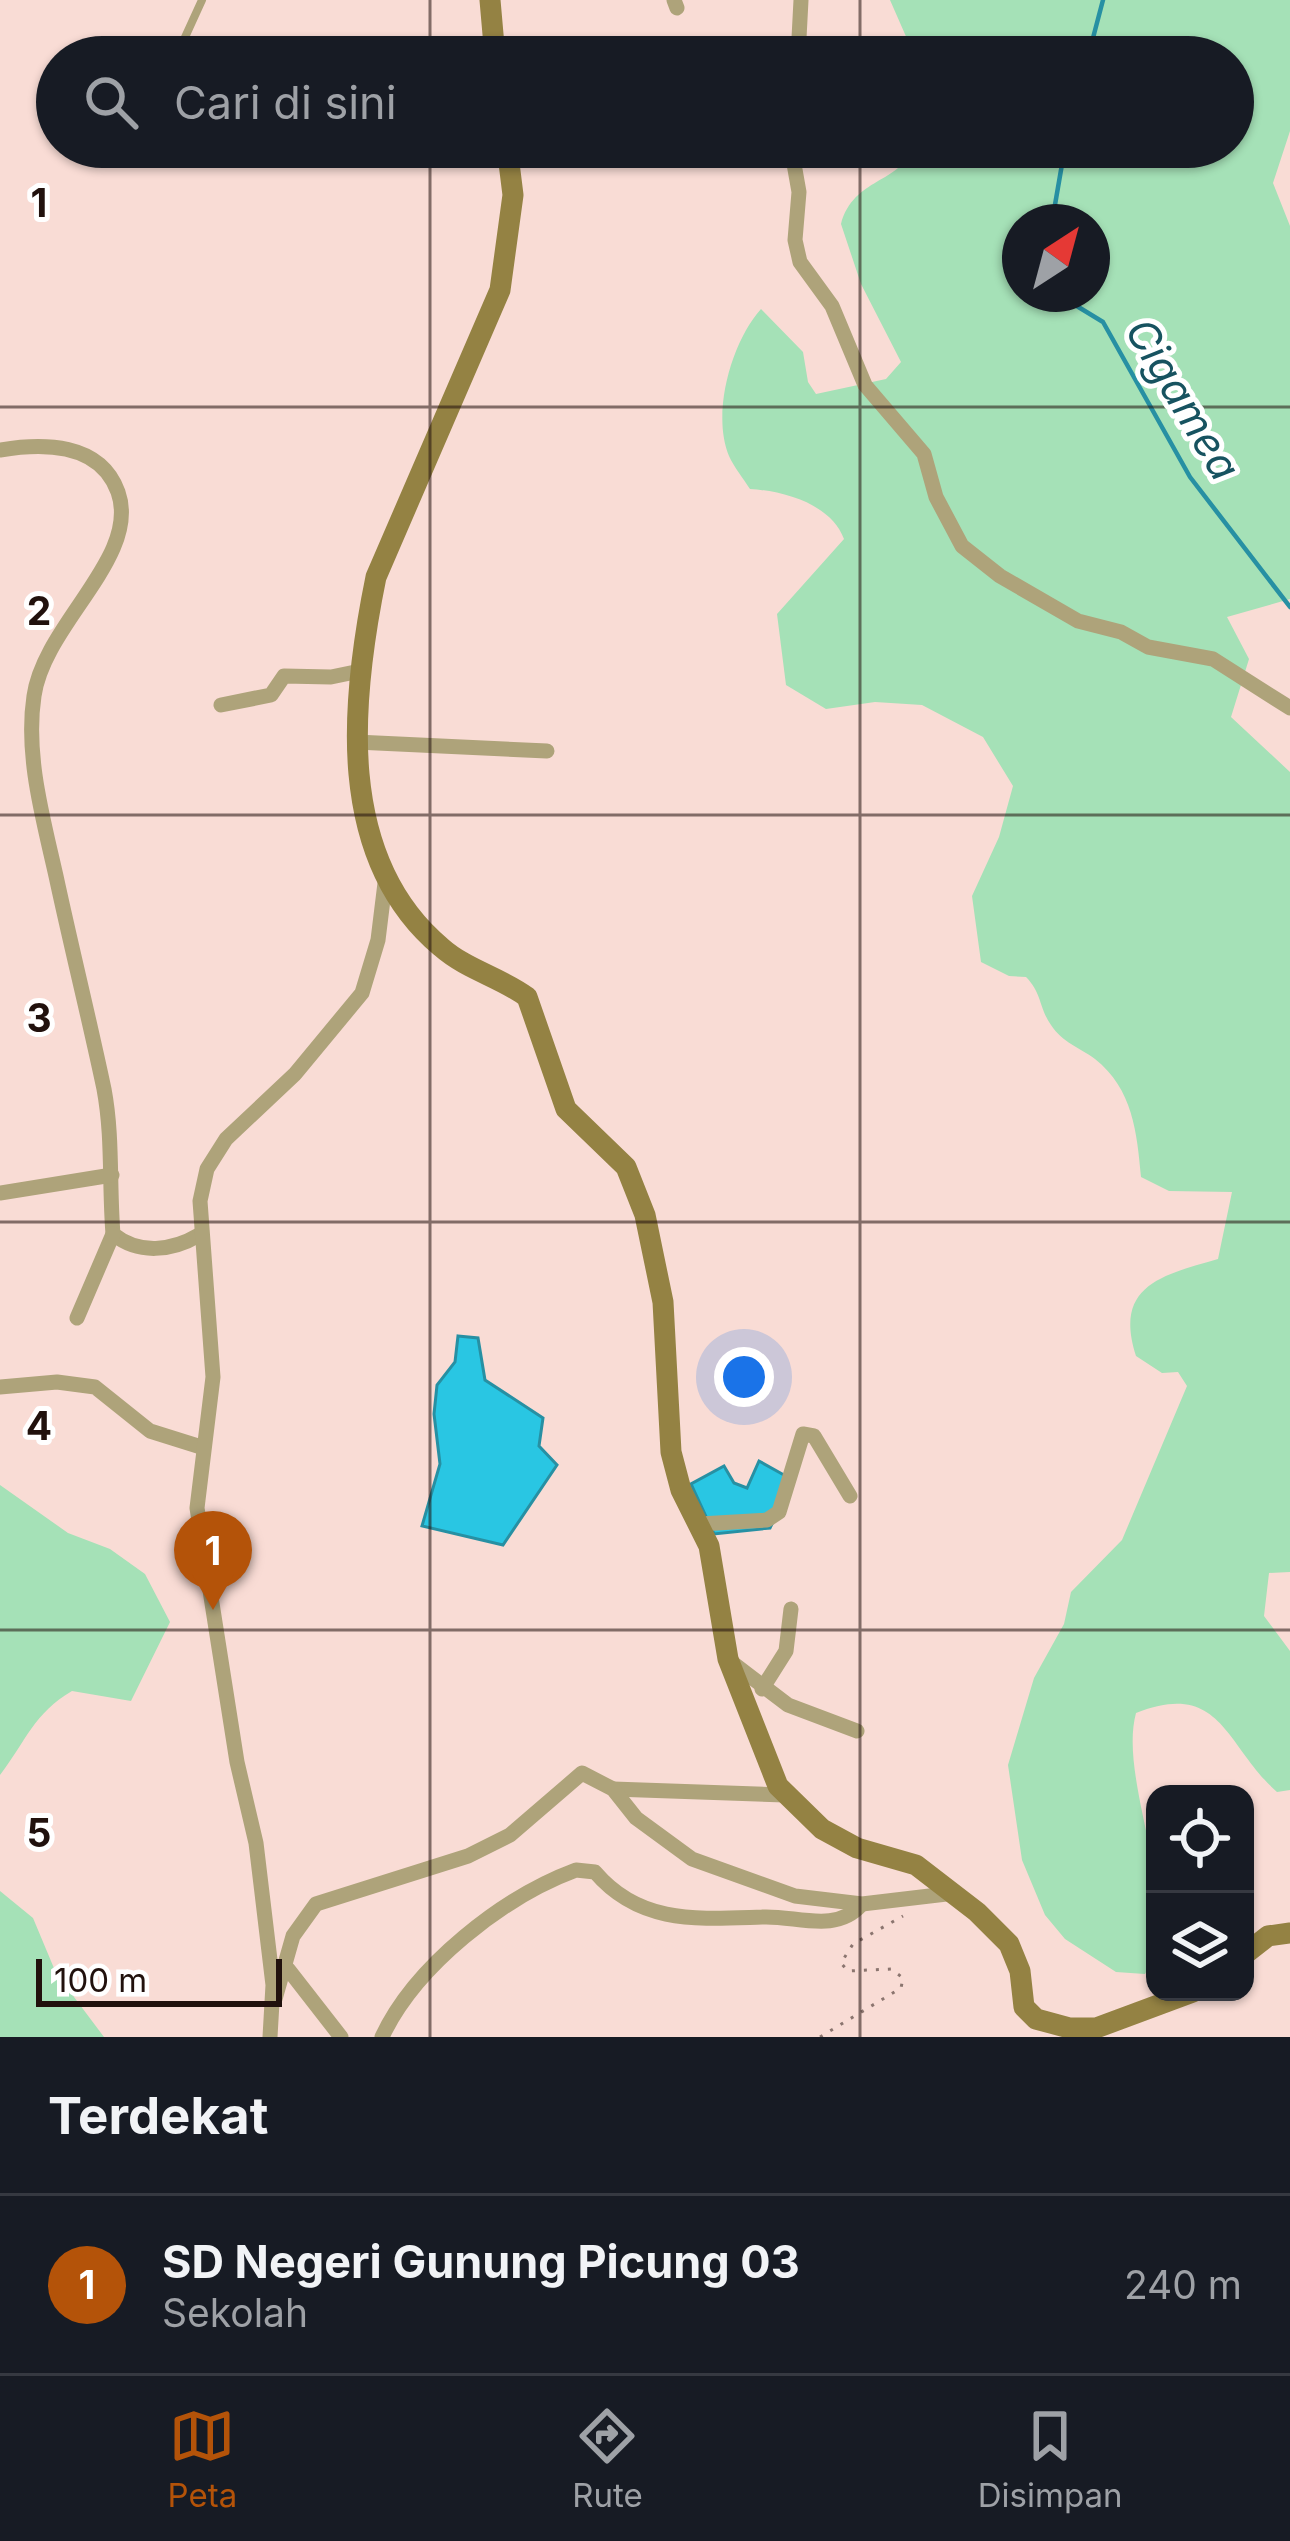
<!DOCTYPE html>
<html lang="id">
<style>
body{margin:0;font-family:Inter,sans-serif;background:#242831;color:#f1f3f6}
.controls{position:absolute;right:36px;bottom:36px;display:grid;overflow:hidden;border-radius:24px;box-shadow:0 3px 9px #0004}
.controls button{width:108px;height:108px;display:grid;place-items:center;padding:0;border:0;border-bottom:3px solid #363941;background:#171b24;color:#f1f3f6;font:60px sans-serif}
.compass{position:absolute;left:1002px;top:204px;width:108px;height:108px;border-radius:50%;background:#171b24;box-shadow:0 3px 9px #0004;rotate:36deg}
.scale{position:absolute;left:36px;bottom:30px;width:246px;box-sizing:border-box;padding-left:12px;border:6px solid #21110d;border-top:0;font-size:33px;line-height:42px;white-space:nowrap;color:#21110d;-webkit-text-stroke:9px #fff;paint-order:stroke}
.you{position:absolute;left:744px;top:1377px;width:42px;height:42px;margin:-30px;border:9px solid #fff;border-radius:50%;background:#1a73e8;box-shadow:0 0 0 18px #1a73e833}
.badge{display:grid;place-items:center;width:78px;height:78px;border-radius:50%;background:#b45309;color:#fff;font-size:39px;font-weight:700}
.pin{position:absolute;translate:-50% -99px;filter:drop-shadow(0 3px 6px #0008)}
.pin::after{content:'';position:absolute;top:63px;width:42px;height:36px;background:inherit;clip-path:polygon(0 0,100% 0,50% 100%)}
.list{margin:0;padding:0;list-style:none}
h2{display:flex;justify-content:space-between;align-items:center;height:156px;margin:0;padding:0 48px;font-size:51px}
h2 small{font-size:39px;font-weight:400;color:#9ea1a6}
.list li{display:grid;grid-template-columns:78px 1fr auto;gap:36px;align-items:center;box-sizing:border-box;height:180px;padding:0 48px;border-top:3px solid #363941}
.list b{display:block;font-size:45px;white-space:nowrap}
.list p{margin:0;font-size:39px;white-space:nowrap;color:#9ea1a6}
.list em{font-size:39px;font-style:normal;color:#9ea1a6}
.icon{flex:none;width:66px;height:66px;fill:none;stroke:currentColor;stroke-width:2;stroke-linecap:round;stroke-linejoin:round}
.map{position:relative;flex:none;width:1290px;height:2037px;overflow:hidden}
.search{position:absolute;background:#171b24;box-shadow:0 3px 9px #0004;left:36px;right:36px;top:36px;height:132px;display:flex;align-items:center;gap:30px;box-sizing:border-box;padding:0 42px;border-radius:66px;color:#9ea1a6;font-size:45px}
.sheet{height:336px;background:#171b24}
nav{display:flex;justify-content:space-around;align-items:center;box-sizing:border-box;height:168px;border-top:3px solid #363941;background:#171b24;font-size:33px;color:#9ea1a6}
nav a{display:grid;justify-items:center;gap:6px}
nav .on{color:#b45309}
.map>svg:first-child{display:block}
.green{fill:#a5e1b7;fill-rule:evenodd}
.water{fill:#29c6e3;stroke:#2790a3;stroke-width:3}
.lines{fill:none;stroke-linecap:round;stroke-linejoin:round}
.stream{stroke:#2790a3;stroke-width:4.5}
.path{stroke:#8b756f;stroke-width:3;stroke-dasharray:3 9;stroke-linecap:butt}
.service{stroke:#aea37a;stroke-width:8}
.minor{stroke:#aea37a;stroke-width:15}
.secondary{stroke:#948243;stroke-width:21}
.grid{fill:none;stroke:#21110d;stroke-width:3;stroke-opacity:0.55}
.labels{text-anchor:middle;stroke-width:10;stroke-linejoin:round;paint-order:stroke}
.water-label{font-size:42px;font-style:italic;fill:#175360;stroke:#fff}
.grid-label{font-size:39px;text-anchor:middle;font-weight:bold;fill:#21110d;stroke:#fff;stroke-width:10;stroke-linejoin:round;paint-order:stroke}
</style>
<div class="map">
<svg width="1290" height="2037" viewBox="0 0 1290 2037">
<rect width="100%" height="100%" fill="#f9dcd5"/>
<!-- green -->
<g class="green">
<path d="M 890,0 L 1290,0 L 1290,131 L 1273,183 L 1290,226 L 1290,599 L 1227,617 L 1249,659 L 1231,717 L 1290,772 L 1290,1572 L 1269,1573 L 1264,1616 L 1290,1651 L 1290,1790 L 1277,1792 C 1225,1746 1222,1679 1136,1713 C 1117,1783 1187,1909 1145,1974 L 1116,1972 L 1065,1939 L 1045,1915 L 1022,1860 L 1008,1765 L 1034,1678 L 1064,1624 L 1071,1592 L 1122,1540 L 1187,1386 L 1178,1372 L 1162,1373 L 1136,1356 C 1113,1285 1163,1275 1218,1259 L 1232,1192 L 1169,1191 L 1141,1177 C 1137,1133 1133,1089 1095,1059 C 1079,1047 1063,1043 1051,1025 C 1039,1008 1042,993 1026,977 L 1009,976 L 981,962 L 972,896 L 999,837 L 1013,786 L 983,737 L 922,705 L 875,702 L 826,709 L 786,685 L 777,614 L 844,539 C 831,504 784,491 750,489 C 743,478 734,467 729,456 C 711,413 732,341 761,309 L 803,352 L 808,382 L 816,394 L 886,379 L 901,362 L 861,284 L 841,224 C 854,177 900,184 913,147 L 1233,147 L 1233,57 L 915,57 ZM 1020,222 L 1092,222 L 1092,294 L 1020,294 Z"/>
<path d="M 0,1485 L 68,1533 L 110,1549 L 145,1574 L 170,1622 L 131,1701 L 72,1691 C 34,1713 26,1741 0,1775 Z"/>
<path d="M 0,1891 L 33,1918 L 56,1973 L 104,2037 L 0,2037 Z"/>
</g>
<!-- water -->
<g class="water">
<path d="M 458,1336 L 478,1338 L 485,1380 L 543,1418 L 539,1446 L 557,1465 L 503,1545 L 422,1526 L 440,1464 L 434,1414 L 437,1385 L 455,1362 Z"/>
<path d="M 759,1461 L 793,1480 L 770,1528 L 714,1534 L 691,1484 L 724,1466 L 734,1483 L 747,1488 Z"/>
</g>
<g class="lines">
<!-- stream -->
<g class="stream">
<path d="M 1088,57 L 1103,0"/>
<path d="M 1052,222 L 1065,147"/>
<path d="M 1057,294 L 1103,322 L 1190,477 L 1290,607"/>
</g>
<!-- path -->
<path class="path" d="M 820,2037 L 901,1988 L 903,1978 L 891,1969 L 848,1971 L 841,1963 L 853,1944 L 903,1916"/>
<!-- service -->
<path class="service" d="M 176,57 L 202,0"/>
<!-- minor -->
<g class="minor">
<path d="M 674,0 L 677,8"/>
<path d="M 798,57 L 801,0"/>
<path d="M 791,147 L 799,192 L 795,240 L 800,262 L 832,306 L 865,385 L 924,454 L 936,497 L 962,546 L 1000,576 L 1078,621 L 1121,632 L 1148,647 L 1213,659 L 1290,708"/>
<path d="M 0,450 C 42,443 100,442 118,492 C 141,557 44,624 34,696 C 25,755 43,818 56,876 C 71,946 89,1018 104,1089 C 113,1137 109,1185 113,1234 C 139,1255 172,1251 199,1235"/>
<path d="M 221,705 L 271,695 L 284,676 L 331,677 L 360,671"/>
<path d="M 356,742 L 547,751"/>
<path d="M 0,1193 L 112,1175"/>
<path d="M 77,1318 L 113,1234"/>
<path d="M 0,1387 L 57,1382 L 95,1387 L 150,1431 L 201,1447"/>
<path d="M 700,1524 L 767,1520 L 779,1512 L 803,1434 L 814,1436 L 850,1496"/>
<path d="M 730,1661 L 788,1705 L 857,1731"/>
<path d="M 762,1689 L 786,1651 L 791,1609"/>
<path d="M 613,1789 L 785,1795"/>
<path d="M 288,1969 L 341,2037"/>
<path d="M 275,1999 L 293,1936 L 316,1904 L 468,1856 L 510,1835 L 582,1773 L 613,1789 L 636,1818 L 692,1859 L 795,1896 L 862,1904 L 955,1893"/>
<path d="M 270,2037 L 273,1985 L 256,1843 L 237,1762 L 197,1508 L 213,1377 L 200,1201 L 207,1169 L 226,1139 L 295,1074 L 362,993 L 378,940 L 386,875"/>
<path d="M 382,2037 C 415,1966 503,1897 576,1870 L 595,1872 C 640,1925 699,1919 762,1917 C 795,1915 835,1934 861,1905"/>
</g>
<!-- secondary -->
<g class="secondary">
<path d="M 490,0 L 495,57"/>
<path d="M 507,147 L 513,195 L 500,290 L 376,577 C 351,699 334,857 441,947 C 467,970 500,977 527,997 L 566,1109 L 626,1167 L 645,1215 L 663,1302 L 671,1452 L 681,1490 L 709,1546 L 728,1659 L 778,1786 L 822,1829 L 857,1848 L 916,1865 L 977,1912 L 1009,1944 L 1020,1971 L 1024,2007 L 1036,2019 L 1069,2028 L 1096,2028 L 1193,1992"/>
<path d="M 1245,1954 L 1268,1936 L 1290,1933"/>
</g>
</g>
<!-- grid -->
<path class="grid" d="M 430,0 L 430,57M 860,0 L 860,57M 430,147 L 430,2037M 860,147 L 860,2037M 0,407 L 1290,407M 0,815 L 1290,815M 0,1222 L 1290,1222M 0,1630 L 1290,1630"/>
<g class="labels">
<!-- water labels -->
<g class="water-label">
<text transform="translate(1183 399) rotate(59)" y="15">Cigamea</text>
</g>
</g>
<g class="grid-label">
<text x="39" y="217">1</text>
<text x="39" y="625">2</text>
<text x="39" y="1032">3</text>
<text x="39" y="1440">4</text>
<text x="39" y="1847">5</text>
</g>
</svg>
<div class="controls">
<button><svg class="icon" aria-label="locate" viewBox="0 0 24 24"><circle cx="12" cy="12" r="6"/><path d="M12 2v4M12 18v4M2 12h4M18 12h4"/></svg></button>
<button><svg class="icon" aria-label="layers" viewBox="0 0 24 24"><path d="M12 4l9 5-9 5-9-5zM3 14l9 5 9-5"/></svg></button>
</div>
<svg class="compass" viewBox="-18 -18 36 36"><path d="M0-13l5 13h-10z" fill="#e53935"/><path d="M0 13l5-13h-10z" fill="#9ea1a6"/></svg>
<div class="scale">100 m</div>
<div class="you"></div>
<div class="pin badge" style="left:213px;top:1610px">1</div>
<div class="search"><svg class="icon" aria-label="search" viewBox="0 0 24 24"><circle cx="10" cy="10" r="6"/><path d="M15 15l6 6"/></svg>Cari di sini</div>
</div>
<section class="sheet">
<h2>Terdekat<small></small></h2>
<ul class="list">
<li><span class="badge">1</span><div><b>SD Negeri Gunung Picung 03</b><p>Sekolah</p></div><em>240 m</em></li>
</ul>
</section>
<nav>
<a class="on"><svg class="icon" aria-label="map" viewBox="0 0 24 24"><path d="M3 6l6-2 6 2 6-2v14l-6 2-6-2-6 2zM9 4v14M15 6v14"/></svg>Peta</a>
<a><svg class="icon" aria-label="directions" viewBox="0 0 24 24"><path d="M12 3l9 9-9 9-9-9zM9 14v-3h6M13 9l2 2-2 2"/></svg>Rute</a>
<a><svg class="icon" aria-label="saved" viewBox="0 0 24 24"><path d="M7 4h10v16l-5-4-5 4z"/></svg>Disimpan</a>
</nav>
